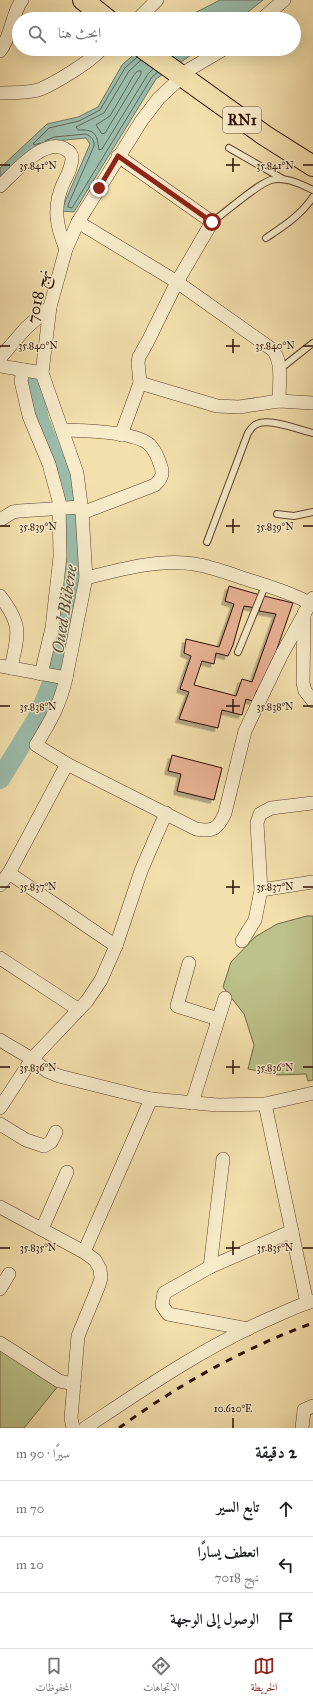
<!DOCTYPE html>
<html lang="ar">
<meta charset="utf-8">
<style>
body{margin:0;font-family:"IM FELL Great Primer",Amiri,serif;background:#f2f2f2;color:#202124;direction:rtl}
.stop{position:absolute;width:12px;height:12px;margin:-9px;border:3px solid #8f2418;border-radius:50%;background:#fff}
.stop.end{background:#8f2418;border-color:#fff;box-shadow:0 1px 4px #0008}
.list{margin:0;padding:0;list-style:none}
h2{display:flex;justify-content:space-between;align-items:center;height:52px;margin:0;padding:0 16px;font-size:17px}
h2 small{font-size:13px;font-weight:400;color:#757577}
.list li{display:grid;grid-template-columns:26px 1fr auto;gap:12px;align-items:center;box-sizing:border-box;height:56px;padding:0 16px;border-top:1px solid #e0e0e0}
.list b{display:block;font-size:15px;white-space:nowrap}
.list p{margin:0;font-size:13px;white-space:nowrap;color:#757577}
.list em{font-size:13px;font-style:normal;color:#757577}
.icon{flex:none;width:22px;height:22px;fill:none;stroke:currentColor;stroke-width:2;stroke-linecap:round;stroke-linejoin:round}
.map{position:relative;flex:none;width:313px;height:1428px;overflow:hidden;direction:ltr}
.search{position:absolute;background:#fff;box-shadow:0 4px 16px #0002;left:12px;right:12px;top:12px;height:44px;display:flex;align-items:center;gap:10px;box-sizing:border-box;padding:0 14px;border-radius:22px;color:#757577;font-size:15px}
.sheet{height:220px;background:#fff}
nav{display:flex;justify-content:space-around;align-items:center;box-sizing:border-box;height:56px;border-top:1px solid #e0e0e0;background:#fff;font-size:11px;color:#757577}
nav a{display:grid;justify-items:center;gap:2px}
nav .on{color:#8f2418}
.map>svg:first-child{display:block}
.green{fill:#bcc289;stroke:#746846}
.water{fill:#9bbdac;stroke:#6f7768}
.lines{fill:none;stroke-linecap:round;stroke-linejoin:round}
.shore{stroke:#646658;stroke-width:1}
.river{stroke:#9bbdac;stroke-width:20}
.building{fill:#e8b194;stroke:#2d0e03;filter:url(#shadow)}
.lane-casing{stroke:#5e422e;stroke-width:8}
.street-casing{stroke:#5e422e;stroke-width:14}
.primary-casing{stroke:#2d0e03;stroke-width:22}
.lane{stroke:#f7ebca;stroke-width:6}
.street{stroke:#f7ebca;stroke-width:13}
.primary{stroke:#f3e0ad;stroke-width:20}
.rail{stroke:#2d0e03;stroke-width:3;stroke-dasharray:7 7;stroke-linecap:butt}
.route{stroke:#8f2418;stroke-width:5}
.ticks{fill:none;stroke:#2d0e03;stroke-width:1.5}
.labels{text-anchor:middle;stroke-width:3;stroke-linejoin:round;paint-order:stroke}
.shield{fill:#f7ebca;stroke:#6a503f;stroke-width:1}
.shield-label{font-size:15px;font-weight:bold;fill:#2d0e03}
.street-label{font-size:16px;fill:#2d0e03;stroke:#f7ebca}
.water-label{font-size:17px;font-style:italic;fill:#544b3e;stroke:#f7ebca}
.ticks-label{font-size:10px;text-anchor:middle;fill:#2d0e03;stroke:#f7ebca;stroke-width:3;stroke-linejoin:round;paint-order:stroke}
</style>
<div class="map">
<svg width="313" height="1428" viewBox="0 0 313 1428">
<defs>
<filter id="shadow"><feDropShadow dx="-3.5" dy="3.5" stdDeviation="0" flood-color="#0004"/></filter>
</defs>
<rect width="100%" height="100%" fill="#f3e0ad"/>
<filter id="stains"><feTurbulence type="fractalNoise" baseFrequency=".005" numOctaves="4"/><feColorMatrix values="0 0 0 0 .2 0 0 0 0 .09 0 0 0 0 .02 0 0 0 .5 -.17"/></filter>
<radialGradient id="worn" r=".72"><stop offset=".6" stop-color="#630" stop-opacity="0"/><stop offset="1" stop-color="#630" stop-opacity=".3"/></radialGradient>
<!-- green -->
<g class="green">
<path d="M 307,916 L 313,916 L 313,1080 L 308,1081 L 306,1074 L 278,1075 L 248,1069 L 254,1045 L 244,1014 L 223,987 L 231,962 L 255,937 L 277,924 Z"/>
<path d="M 0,1348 L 58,1386 L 24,1428 L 0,1428 Z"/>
</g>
<!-- water -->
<g class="water">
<path d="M 220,0 L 263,0 L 239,19 L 183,19 Z"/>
<path d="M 140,49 L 200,49 L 156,79 L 74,212 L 61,211 L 90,144 L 86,138 L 54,141 L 0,182 L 0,168 L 47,124 L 78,117 L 98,107 L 122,65 Z"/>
</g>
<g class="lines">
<!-- shore -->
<g class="shore">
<path d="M 141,60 L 129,71 L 104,113 L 76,127 L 78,130 C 96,129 97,135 99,150 L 102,149 L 148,74 L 153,69"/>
<path d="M 138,71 L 141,71 L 141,74 L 105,133 L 102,134 L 96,125 L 110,116 L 134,75 Z"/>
<path d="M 45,141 L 54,137 L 86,134 C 91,136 95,141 94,146 L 68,205 L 68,207 L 72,208 L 152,77 L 158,72"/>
<path d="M 40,143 L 35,145 L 33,144 L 49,128 L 79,121 L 100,110 L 125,68 L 137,57"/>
</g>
<!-- river -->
<path class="river" d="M 0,779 L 37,719 L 51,686 L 70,587 L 72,555 L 61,475 L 39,420 L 32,382"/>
</g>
<!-- building -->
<g class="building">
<path d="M 229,586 L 260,595 L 256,608 L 244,606 L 233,645 L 228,656 L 216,653 L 214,664 L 202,661 L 194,685 L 236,696 L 242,679 L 252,682 L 276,614 L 259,611 L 264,596 L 293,603 L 262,692 L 257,690 L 253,701 L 246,699 L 242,715 L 222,710 L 218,728 L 179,719 L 189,692 L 180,689 L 191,656 L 184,653 L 186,639 L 219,647 L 234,604 L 225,601 Z"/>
<path d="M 172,755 L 222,768 L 214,800 L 177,791 L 181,774 L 168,771 Z"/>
</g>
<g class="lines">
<!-- lane casing -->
<g class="lane-casing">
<g id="lane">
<path d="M 229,148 L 283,179"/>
<path d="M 212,222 C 225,213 257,184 271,180 C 285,176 300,184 313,190"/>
<path d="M 266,238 C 284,226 301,215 313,197"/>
<path d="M 280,369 L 313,343"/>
<path d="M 277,514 L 294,516 L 313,512"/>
<path d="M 207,542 L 248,433 C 250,430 253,425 257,424 C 269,418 300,430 313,433"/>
<path d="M 238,652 L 265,586"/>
</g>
</g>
<!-- street casing -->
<g class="street-casing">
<g id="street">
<path d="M 138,19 L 157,0"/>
<path d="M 262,19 L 284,0"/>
<path d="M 0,51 C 12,36 11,15 22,0"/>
<path d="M 0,93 C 13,92 28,94 41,89 C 55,83 92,61 101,49"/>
<path d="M 118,156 L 212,222 L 177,282 L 148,341 L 139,357 L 138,363 L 140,383 L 121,435"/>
<path d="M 0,186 C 14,173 44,137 65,149 C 69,151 72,154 72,158 C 72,167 67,176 63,184 C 53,207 56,226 66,249"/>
<path d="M 78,222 L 177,282 L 273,350 C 283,363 279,385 279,401"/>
<path d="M 0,358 L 26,328 L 50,307"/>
<path d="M 0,366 L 42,373"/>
<path d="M 23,370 L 21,381 L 29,416 L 49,464 L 59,501 L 60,557 L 52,628 L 41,674"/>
<path d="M 140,383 L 217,406 L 239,407 L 279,401 L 313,403"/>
<path d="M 63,430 C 83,431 135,431 150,445 C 155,451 158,457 160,464 C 164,473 162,478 155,485 L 82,513"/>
<path d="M 0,520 L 13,512 L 19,511 L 81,507"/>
<path d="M 86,578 L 82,513 L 77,473 L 42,373 L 50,307 L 66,249 L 78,222 L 142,120 L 159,98 L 190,69 L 224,49"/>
<path d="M 0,596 C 23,626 18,634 11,668"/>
<path d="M 304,613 L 303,683 L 305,691 L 313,701"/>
<path d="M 0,666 L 66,678 L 86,578 C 118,570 161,558 194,564 C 214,567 233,575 252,581 C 271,587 292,593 309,603"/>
<path d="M 66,678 C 60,705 50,722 36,745 L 67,764 L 196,829 C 213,832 218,829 225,813 L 245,731 L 282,654 L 313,598"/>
<path d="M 9,873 L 116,946"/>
<path d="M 0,885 L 9,873 L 67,764"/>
<path d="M 261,890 L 313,882"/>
<path d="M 242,941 L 255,920 L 261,890 L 257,823 L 260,814 L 271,808 L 313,803"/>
<path d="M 0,958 L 79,1010"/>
<path d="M 189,963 L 177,1006 L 218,1019"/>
<path d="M 0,1040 L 32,1059 L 47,1071 L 59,1076 L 151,1099 L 218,1105 L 265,1104 L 313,1093"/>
<path d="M 192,1103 L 225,998"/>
<path d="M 265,1104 L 307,1303"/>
<path d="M 0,1108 L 32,1059 L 87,1001 L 101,980 L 116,946 L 141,871 L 166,813"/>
<path d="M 0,1124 L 26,1140 L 44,1146 L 51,1142 L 56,1132"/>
<path d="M 0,1207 L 84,1252 L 95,1260 L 100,1269 L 101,1278 L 99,1285 L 78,1336 L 71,1418 L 73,1428"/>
<path d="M 42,1229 L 67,1172"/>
<path d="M 84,1252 L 151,1099"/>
<path d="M 210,1267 L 223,1159"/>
<path d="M 0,1289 L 9,1274"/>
<path d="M 248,1329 L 168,1314 L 162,1305 L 164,1293 L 210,1267 L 292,1231"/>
<path d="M 0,1343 L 59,1381 L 74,1384"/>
<path d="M 85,1428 C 145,1388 204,1347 271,1318 C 285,1312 299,1305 313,1301"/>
<path d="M 302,1428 L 304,1410 L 313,1406"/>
</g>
</g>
<!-- primary casing -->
<g class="primary-casing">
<g id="primary">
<path d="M 83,0 L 107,19"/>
<path d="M 144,49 L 264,135 L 313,166"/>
</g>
</g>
<!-- lane -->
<use href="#lane" class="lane"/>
<!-- street -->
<use href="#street" class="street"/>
<!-- primary -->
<use href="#primary" class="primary"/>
<!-- rail -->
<path class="rail" d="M 119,1428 C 178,1385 244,1348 313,1323"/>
</g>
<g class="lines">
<!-- route -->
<path class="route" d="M 99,188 L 118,156 L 212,222"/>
</g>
<!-- ticks -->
<path class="ticks" d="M 233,158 L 233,172M 0,165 L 10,165M 226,165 L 240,165M 303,165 L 313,165M 233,339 L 233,353M 0,346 L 10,346M 226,346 L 240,346M 303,346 L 313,346M 233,519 L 233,533M 0,526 L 10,526M 226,526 L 240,526M 303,526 L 313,526M 233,699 L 233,713M 0,706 L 10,706M 226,706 L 240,706M 303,706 L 313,706M 233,880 L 233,894M 0,887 L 10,887M 226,887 L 240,887M 303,887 L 313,887M 233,1060 L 233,1074M 0,1067 L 10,1067M 226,1067 L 240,1067M 303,1067 L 313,1067M 233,1241 L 233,1255M 0,1248 L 10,1248M 226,1248 L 240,1248M 303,1248 L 313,1248M 233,1418 L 233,1428"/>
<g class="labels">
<!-- shield labels -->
<rect class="shield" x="223" y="107" width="38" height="26" rx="3"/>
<g class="shield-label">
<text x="242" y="125">RN1</text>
</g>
<!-- street labels -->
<g class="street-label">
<text transform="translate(37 296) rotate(-78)" y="6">نهج 7018</text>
</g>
<!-- water labels -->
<g class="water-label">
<text transform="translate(64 609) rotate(-81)" y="6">Oued Blibene</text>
</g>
</g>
<g class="ticks-label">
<text x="38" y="169">35.841°N</text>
<text x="275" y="169">35.841°N</text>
<text x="38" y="349">35.840°N</text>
<text x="275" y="349">35.840°N</text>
<text x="38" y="530">35.839°N</text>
<text x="275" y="530">35.839°N</text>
<text x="38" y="710">35.838°N</text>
<text x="275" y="710">35.838°N</text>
<text x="38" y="890">35.837°N</text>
<text x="275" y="890">35.837°N</text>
<text x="38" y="1071">35.836°N</text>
<text x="275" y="1071">35.836°N</text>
<text x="38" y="1251">35.835°N</text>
<text x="275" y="1251">35.835°N</text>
<text x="233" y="1412">10.620°E</text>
</g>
<rect width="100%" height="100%" filter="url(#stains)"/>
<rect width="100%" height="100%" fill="url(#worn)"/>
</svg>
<div class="stop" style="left:212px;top:222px"></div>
<div class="stop end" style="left:99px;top:188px"></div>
<div class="search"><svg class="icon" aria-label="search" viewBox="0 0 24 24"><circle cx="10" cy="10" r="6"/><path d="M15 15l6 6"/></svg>ابحث هنا</div>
</div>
<section class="sheet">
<h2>2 دقيقة<small>سيرًا · 90 m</small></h2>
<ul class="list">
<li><svg class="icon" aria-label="ahead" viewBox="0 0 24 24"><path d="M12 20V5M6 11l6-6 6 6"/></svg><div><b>تابع السير</b></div><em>70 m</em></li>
<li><svg class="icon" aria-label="left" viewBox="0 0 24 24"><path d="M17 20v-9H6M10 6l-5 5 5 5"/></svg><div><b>انعطف يسارًا</b><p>نهج 7018</p></div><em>20 m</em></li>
<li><svg class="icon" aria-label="arrive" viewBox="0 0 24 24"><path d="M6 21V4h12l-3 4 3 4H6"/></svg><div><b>الوصول إلى الوجهة</b></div></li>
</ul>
</section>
<nav>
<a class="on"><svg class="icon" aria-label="map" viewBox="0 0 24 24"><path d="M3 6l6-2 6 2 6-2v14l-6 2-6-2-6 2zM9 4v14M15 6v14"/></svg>الخريطة</a>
<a><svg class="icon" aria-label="directions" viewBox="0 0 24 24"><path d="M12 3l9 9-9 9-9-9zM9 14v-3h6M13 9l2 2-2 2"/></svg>الاتجاهات</a>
<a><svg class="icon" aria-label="saved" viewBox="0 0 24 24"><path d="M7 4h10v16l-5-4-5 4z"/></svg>المحفوظات</a>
</nav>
